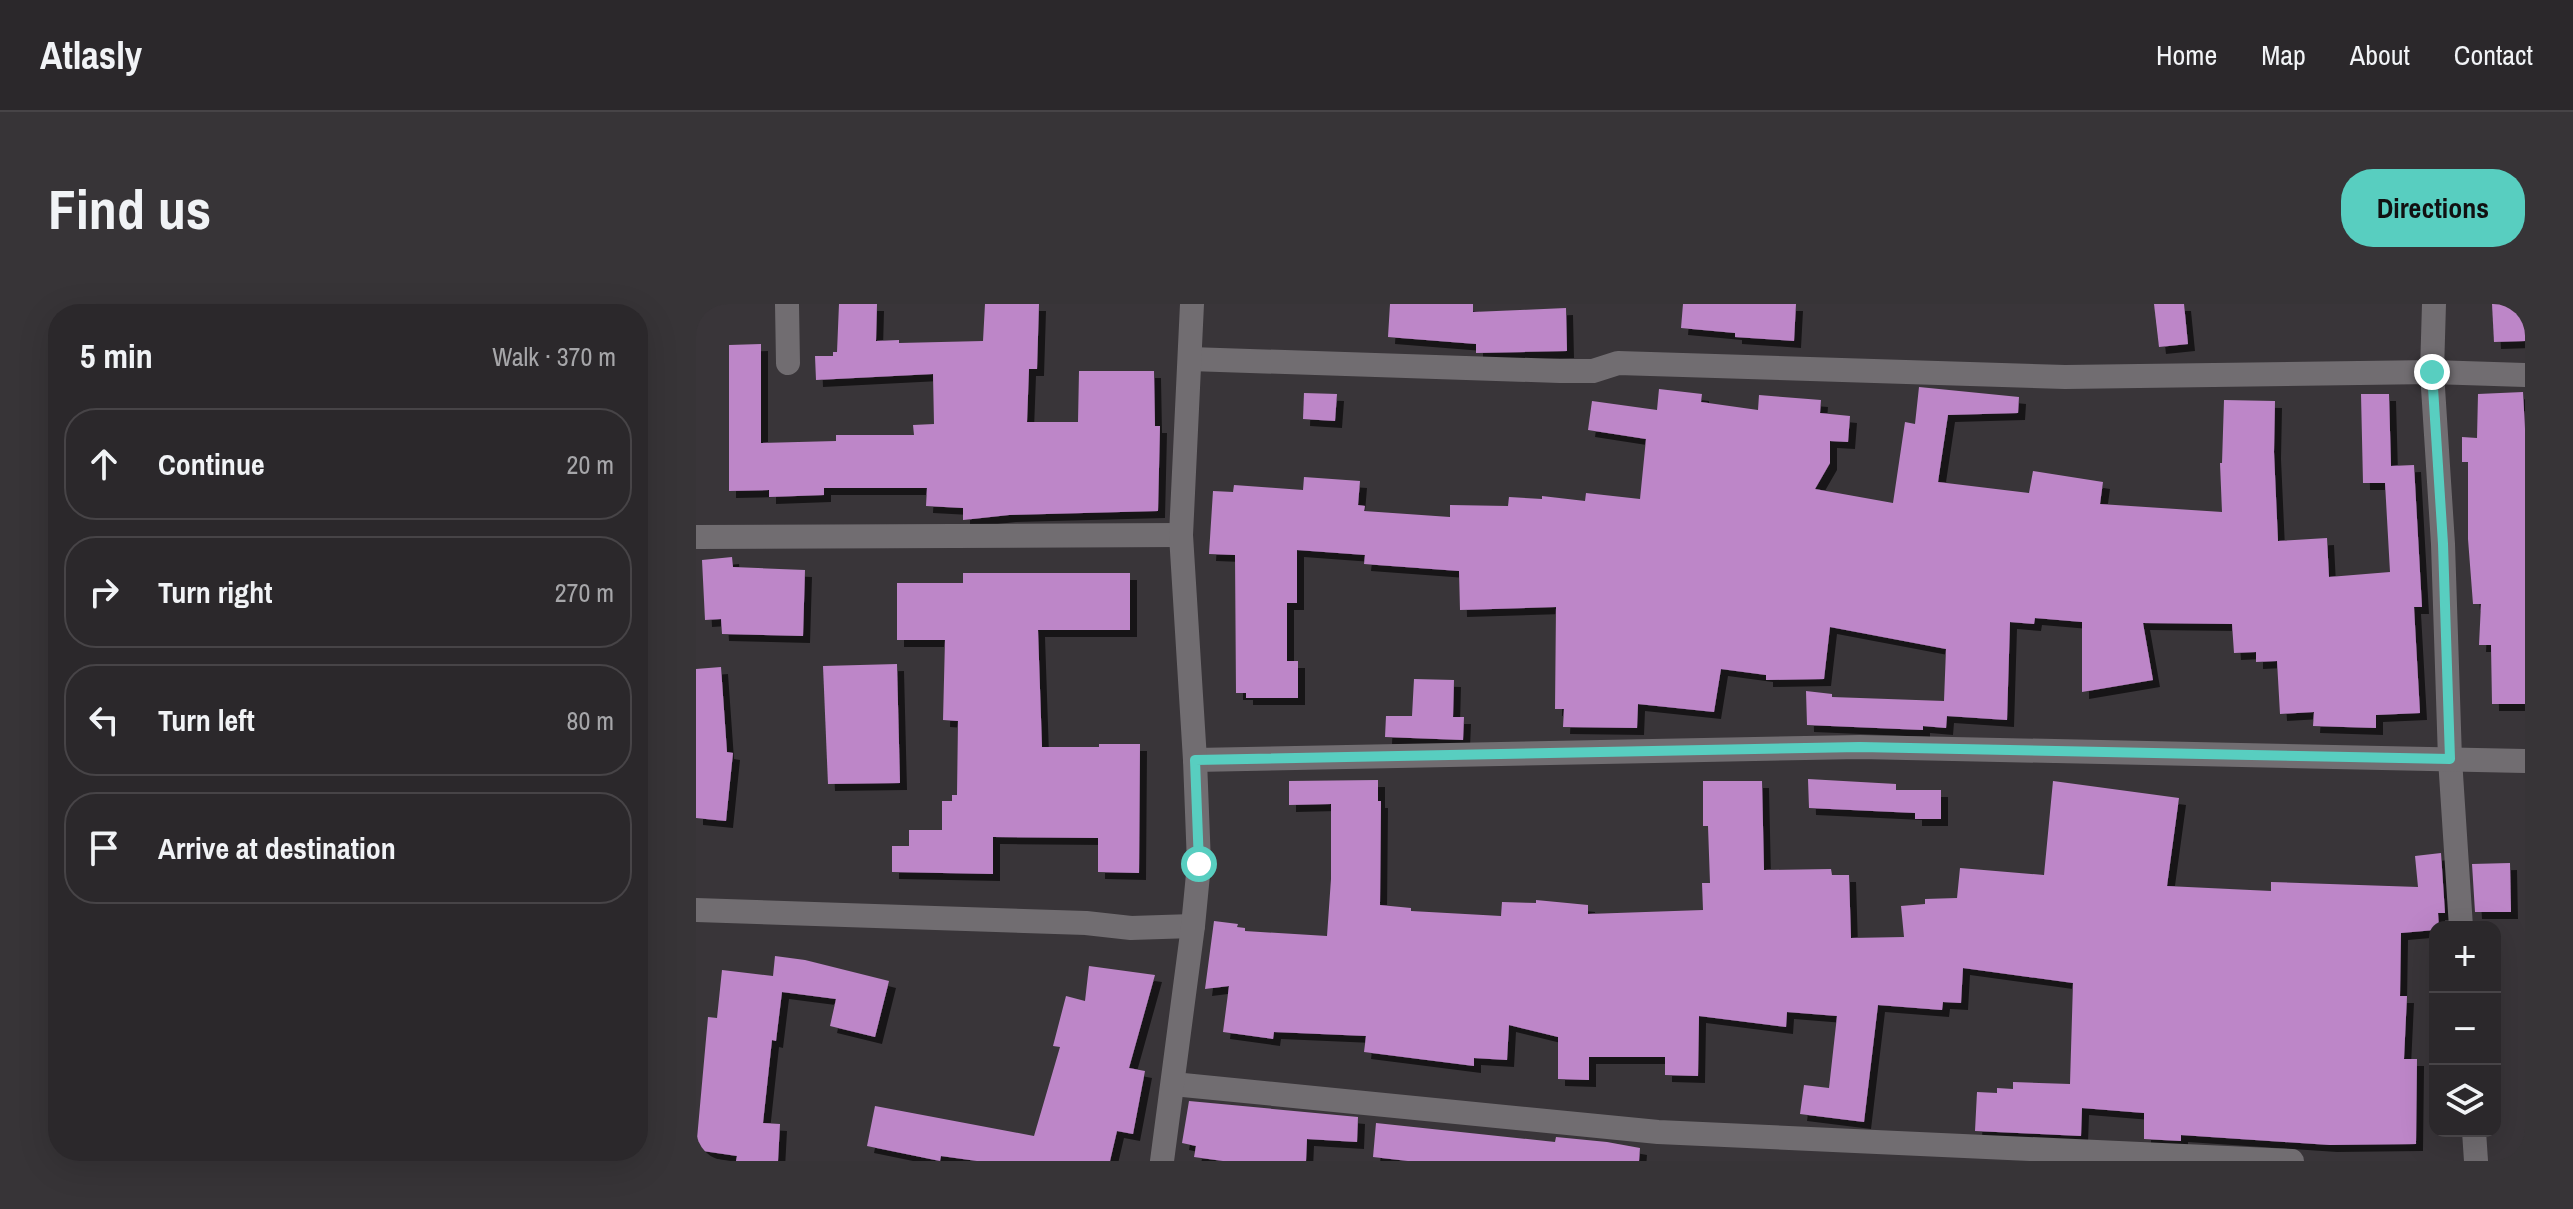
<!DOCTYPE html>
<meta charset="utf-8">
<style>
body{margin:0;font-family:"Archivo Narrow",sans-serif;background:#373437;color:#f1f3f6}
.controls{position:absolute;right:24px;bottom:24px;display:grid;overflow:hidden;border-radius:16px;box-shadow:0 8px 32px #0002}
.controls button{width:72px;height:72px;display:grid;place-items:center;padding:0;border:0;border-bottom:2px solid #474447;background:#2b282b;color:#f1f3f6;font:40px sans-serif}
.stop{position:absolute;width:24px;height:24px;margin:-18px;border:6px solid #58cec0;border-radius:50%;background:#fff}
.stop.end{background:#58cec0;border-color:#fff;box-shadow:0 2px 8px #0008}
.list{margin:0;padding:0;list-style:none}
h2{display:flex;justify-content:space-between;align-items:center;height:104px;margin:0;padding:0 32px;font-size:34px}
h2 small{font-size:26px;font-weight:400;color:#a6a6a9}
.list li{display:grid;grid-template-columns:52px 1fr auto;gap:24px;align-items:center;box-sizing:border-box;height:112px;margin:0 16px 16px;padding:0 16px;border:2px solid #474447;border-radius:32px}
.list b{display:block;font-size:30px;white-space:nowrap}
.list em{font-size:26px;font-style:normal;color:#a6a6a9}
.icon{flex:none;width:44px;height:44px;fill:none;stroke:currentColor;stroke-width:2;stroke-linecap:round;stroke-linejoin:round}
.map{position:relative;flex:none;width:1829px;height:857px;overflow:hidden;border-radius:32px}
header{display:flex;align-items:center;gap:48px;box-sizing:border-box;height:112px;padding:0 40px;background:#2b282b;border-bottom:2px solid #474447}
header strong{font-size:38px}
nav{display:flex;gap:44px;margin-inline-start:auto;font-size:28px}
.intro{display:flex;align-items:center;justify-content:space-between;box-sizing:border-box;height:192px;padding:0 48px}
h1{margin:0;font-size:56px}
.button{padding:20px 36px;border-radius:32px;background:#58cec0;color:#111;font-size:28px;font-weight:700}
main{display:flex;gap:48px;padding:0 48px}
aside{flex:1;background:#2b282b;border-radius:32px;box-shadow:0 8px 32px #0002}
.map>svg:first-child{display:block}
.building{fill:#bd86c8;filter:url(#shadow)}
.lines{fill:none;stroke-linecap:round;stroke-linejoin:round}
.street{stroke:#716d71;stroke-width:24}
.route{stroke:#58cec0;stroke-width:10}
</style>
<header>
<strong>Atlasly</strong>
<nav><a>Home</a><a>Map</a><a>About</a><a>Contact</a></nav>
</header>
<div class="intro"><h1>Find us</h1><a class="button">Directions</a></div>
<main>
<aside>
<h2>5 min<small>Walk · 370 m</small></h2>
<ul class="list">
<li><svg class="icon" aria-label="ahead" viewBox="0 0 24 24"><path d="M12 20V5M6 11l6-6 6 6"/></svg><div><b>Continue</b></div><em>20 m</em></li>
<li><svg class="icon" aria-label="right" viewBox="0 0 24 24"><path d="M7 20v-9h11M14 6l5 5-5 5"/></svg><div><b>Turn right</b></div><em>270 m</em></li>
<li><svg class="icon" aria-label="left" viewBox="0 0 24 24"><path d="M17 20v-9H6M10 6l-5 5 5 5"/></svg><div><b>Turn left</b></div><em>80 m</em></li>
<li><svg class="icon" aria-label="arrive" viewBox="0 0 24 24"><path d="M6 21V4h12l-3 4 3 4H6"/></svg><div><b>Arrive at destination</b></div></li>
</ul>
</aside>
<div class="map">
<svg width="1829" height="857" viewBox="0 0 1829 857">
<defs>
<filter id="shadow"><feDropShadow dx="7" dy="7" stdDeviation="0" flood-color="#0009"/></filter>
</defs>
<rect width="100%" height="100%" fill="#393539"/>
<!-- building -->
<g class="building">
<path d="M 143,0 L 181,0 L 180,37 L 203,36 L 203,39 L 287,37 L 289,0 L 343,0 L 341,65 L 333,65 L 331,118 L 382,118 L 383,67 L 458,67 L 459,122 L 464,122 L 462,207 L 313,211 L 267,216 L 267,204 L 230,202 L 231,184 L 128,184 L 128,191 L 73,193 L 73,186 L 33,187 L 33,41 L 65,40 L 65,139 L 140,137 L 140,131 L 218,131 L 217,121 L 238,120 L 237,70 L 120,76 L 119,52 L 137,52 L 137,48 L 141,48 Z"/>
<path d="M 694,0 L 777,0 L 777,8 L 870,4 L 871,47 L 780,49 L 780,40 L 692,33 Z"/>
<path d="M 987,0 L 1100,0 L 1098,37 L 1039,33 L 1039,29 L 985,24 Z"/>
<path d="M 1458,0 L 1488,0 L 1492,40 L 1463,43 Z"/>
<path d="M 1796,0 L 1829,0 L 1829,37 L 1798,38 Z"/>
<path d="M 1223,83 L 1323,93 L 1322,109 L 1252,111 L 1242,178 L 1333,189 L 1337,167 L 1407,178 L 1404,200 L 1526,208 L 1524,159 L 1526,159 L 1528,96 L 1579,97 L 1578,148 L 1582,237 L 1631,234 L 1633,273 L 1694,268 L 1689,179 L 1667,179 L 1665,90 L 1693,90 L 1695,162 L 1718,161 L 1726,303 L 1718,303 L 1724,409 L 1680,411 L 1680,424 L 1617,422 L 1618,408 L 1584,410 L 1581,357 L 1560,358 L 1560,348 L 1538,349 L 1536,320 L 1447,319 L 1457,376 L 1386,388 L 1386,318 L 1339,314 L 1338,320 L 1314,318 L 1311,416 L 1251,412 L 1250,424 L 1227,422 L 1227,426 L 1111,421 L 1110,387 L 1136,390 L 1136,393 L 1248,397 L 1250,345 L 1134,323 L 1128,375 L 1070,376 L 1070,371 L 1025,365 L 1018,408 L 942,400 L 941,424 L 867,423 L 868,405 L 859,405 L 860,303 L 764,306 L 763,267 L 668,260 L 669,251 L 601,246 L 601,299 L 591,299 L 591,357 L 602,357 L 602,394 L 550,394 L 550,389 L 540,389 L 539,251 L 513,250 L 517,187 L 537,188 L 538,181 L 607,186 L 608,173 L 664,177 L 662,201 L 669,202 L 668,207 L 754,213 L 754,201 L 812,202 L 813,193 L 846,195 L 846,192 L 889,197 L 890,189 L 944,195 L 950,135 L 892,126 L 896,97 L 961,106 L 963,85 L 1006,90 L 1005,98 L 1062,106 L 1063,91 L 1125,96 L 1124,109 L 1154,112 L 1152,138 L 1134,137 L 1134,159 L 1119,185 L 1197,199 L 1209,118 L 1219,120 Z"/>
<path d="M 1827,88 L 1829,125 L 1829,400 L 1796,400 L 1795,341 L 1783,341 L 1785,300 L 1777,300 L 1772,235 L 1772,158 L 1766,158 L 1766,133 L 1781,134 L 1782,90 Z"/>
<path d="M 608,89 L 641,90 L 639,117 L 607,115 Z"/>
<path d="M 36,253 L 37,263 L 109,266 L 107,332 L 26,330 L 25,315 L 9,316 L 6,256 Z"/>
<path d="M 267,269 L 434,269 L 434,326 L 342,326 L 346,443 L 403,443 L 403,440 L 444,440 L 443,569 L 402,568 L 402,534 L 297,533 L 297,570 L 196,568 L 196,542 L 213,542 L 213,526 L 246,526 L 246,497 L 256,497 L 256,491 L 261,491 L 262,417 L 247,416 L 249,336 L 201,336 L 201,279 L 267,279 Z"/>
<path d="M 201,360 L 204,479 L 132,480 L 127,362 Z"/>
<path d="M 25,363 L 31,448 L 37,449 L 30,517 L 0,514 L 0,365 Z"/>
<path d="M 718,375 L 758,376 L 757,413 L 768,413 L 767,436 L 689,433 L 690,412 L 716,412 Z"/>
<path d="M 1112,475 L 1200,480 L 1200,486 L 1245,486 L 1245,515 L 1219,515 L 1219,509 L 1113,504 Z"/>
<path d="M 682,476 L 682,497 L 685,497 L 684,601 L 715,604 L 715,607 L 805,612 L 806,598 L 840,599 L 840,596 L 892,601 L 892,610 L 1007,606 L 1006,579 L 1014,579 L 1012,522 L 1007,522 L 1007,477 L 1066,477 L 1068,566 L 1135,565 L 1136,571 L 1153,571 L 1155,634 L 1208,633 L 1205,602 L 1229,600 L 1229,595 L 1261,594 L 1264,564 L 1348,571 L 1357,477 L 1483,494 L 1471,582 L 1575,587 L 1575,578 L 1722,583 L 1719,552 L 1745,549 L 1749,609 L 1742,609 L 1743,623 L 1739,623 L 1739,626 L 1705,629 L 1704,692 L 1711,692 L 1708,755 L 1721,755 L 1720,840 L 1634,841 L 1485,831 L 1485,837 L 1448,835 L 1448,809 L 1386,804 L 1385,832 L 1279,827 L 1281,788 L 1301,789 L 1301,784 L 1317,785 L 1317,778 L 1374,780 L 1377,679 L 1267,664 L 1265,699 L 1247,698 L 1246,706 L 1182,701 L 1168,818 L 1104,810 L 1108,781 L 1133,784 L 1141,712 L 1091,708 L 1090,723 L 1003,712 L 1002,772 L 969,771 L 969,753 L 893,753 L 893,776 L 862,775 L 862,733 L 813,721 L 811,756 L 778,754 L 778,762 L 668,748 L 670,732 L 578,728 L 577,735 L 527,728 L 533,682 L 509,685 L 518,617 L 542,620 L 541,623 L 549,624 L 549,627 L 631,632 L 635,575 L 635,500 L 593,501 L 593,477 Z"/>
<path d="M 1814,559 L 1815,608 L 1779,608 L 1776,560 Z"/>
<path d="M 79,652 L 109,656 L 193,677 L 179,733 L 134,722 L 140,695 L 86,688 L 80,737 L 76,736 L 67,819 L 84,820 L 82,857 L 40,857 L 41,852 L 0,846 L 12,713 L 21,714 L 26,666 L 77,672 Z"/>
<path d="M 393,662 L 459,671 L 433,764 L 449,767 L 437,830 L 421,827 L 414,857 L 281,857 L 245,852 L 244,857 L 171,842 L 179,802 L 338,832 L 364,743 L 357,742 L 370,692 L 389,697 Z"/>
<path d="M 493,797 L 662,813 L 661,838 L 611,835 L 610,857 L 527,857 L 498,853 L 500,842 L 486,839 Z"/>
<path d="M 680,819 L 859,838 L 860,833 L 911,838 L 944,844 L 943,857 L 712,857 L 677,853 Z"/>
</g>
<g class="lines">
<!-- street -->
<g class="street">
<path d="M 91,0 L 92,59"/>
<path d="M 1738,0 L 1736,68 L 1747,240 L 1754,455 L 1765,623"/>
<path d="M 494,55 L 864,67 L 897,67 L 922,59 L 1369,73 L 1736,68 L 1829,71"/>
<path d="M 0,233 L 485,231"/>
<path d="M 499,456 L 1164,443 L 1829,457"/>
<path d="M 0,606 L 390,619 L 435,624 L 497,622"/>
<path d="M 477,780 L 962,828 L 1596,857"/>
<path d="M 1778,827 L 1780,857"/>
<path d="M 466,857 L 497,622 L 503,560 L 499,456 L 485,231 L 496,0"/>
</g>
</g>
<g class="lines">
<!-- route -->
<path class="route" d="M 503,560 L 499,456 L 1164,443 L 1754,455 L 1747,240 L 1736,68"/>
</g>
</svg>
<div class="controls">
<button>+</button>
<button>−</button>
<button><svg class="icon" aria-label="layers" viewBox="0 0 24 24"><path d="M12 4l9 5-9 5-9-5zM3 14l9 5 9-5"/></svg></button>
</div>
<div class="stop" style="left:503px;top:560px"></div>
<div class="stop end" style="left:1736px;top:68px"></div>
</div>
</main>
